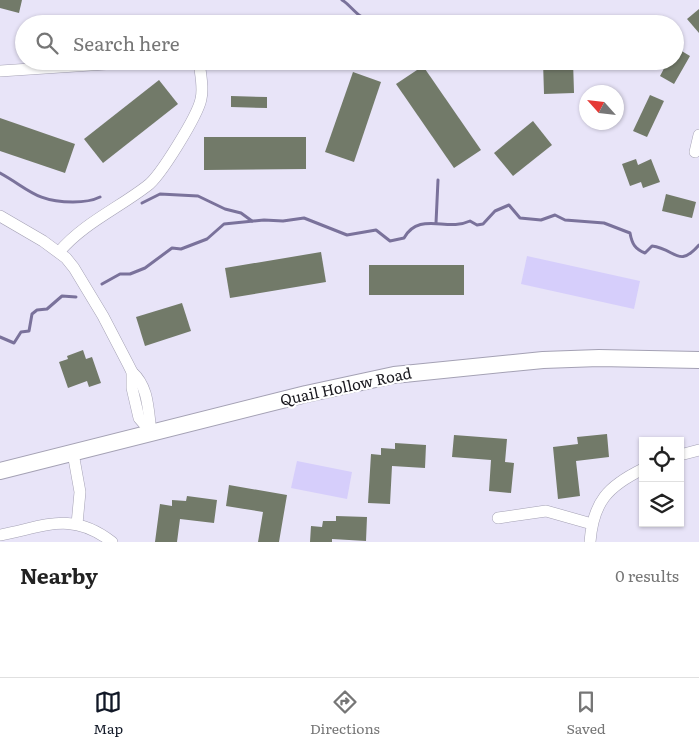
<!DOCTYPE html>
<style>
body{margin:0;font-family:Literata,serif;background:#f6f6f6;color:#222}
.controls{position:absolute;right:15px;bottom:15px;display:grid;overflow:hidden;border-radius:0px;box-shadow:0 1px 4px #0004}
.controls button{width:45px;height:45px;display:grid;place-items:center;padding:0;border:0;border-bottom:1px solid #e0e0e0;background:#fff;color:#222;font:25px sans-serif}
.compass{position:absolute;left:579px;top:85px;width:45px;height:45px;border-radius:50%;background:#fff;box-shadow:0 1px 4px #0004;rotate:297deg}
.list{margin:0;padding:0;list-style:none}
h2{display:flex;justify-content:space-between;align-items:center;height:65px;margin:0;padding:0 20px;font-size:21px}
h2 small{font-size:16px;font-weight:400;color:#767676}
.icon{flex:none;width:28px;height:28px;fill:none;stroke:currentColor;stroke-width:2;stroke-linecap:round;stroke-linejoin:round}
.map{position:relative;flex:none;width:699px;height:542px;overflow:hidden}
.search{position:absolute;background:#fff;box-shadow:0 1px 4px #0004;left:15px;right:15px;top:15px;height:55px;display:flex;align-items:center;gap:12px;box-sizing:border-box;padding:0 18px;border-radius:28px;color:#767676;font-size:19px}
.sheet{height:135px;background:#fff}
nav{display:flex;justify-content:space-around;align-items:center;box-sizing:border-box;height:70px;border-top:1px solid #e0e0e0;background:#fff;font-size:14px;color:#767676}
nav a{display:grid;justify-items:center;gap:2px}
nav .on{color:#111827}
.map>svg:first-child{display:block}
.green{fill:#d6cefb}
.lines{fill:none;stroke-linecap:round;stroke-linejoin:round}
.stream{stroke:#7a729b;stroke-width:3}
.building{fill:#727a69}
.minor-casing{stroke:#a4a1b4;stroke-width:12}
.secondary-casing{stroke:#a4a1b4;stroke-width:18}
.minor{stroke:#fff;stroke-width:11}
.secondary{stroke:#fff;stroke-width:16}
.labels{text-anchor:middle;stroke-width:4.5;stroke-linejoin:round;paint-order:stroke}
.street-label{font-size:15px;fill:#19181e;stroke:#fff}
</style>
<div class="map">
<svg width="699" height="542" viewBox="0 0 699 542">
<rect width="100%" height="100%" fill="#e8e4f8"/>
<!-- green -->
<g class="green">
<path d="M 527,256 L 640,281 L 634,309 L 521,284 Z"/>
<path d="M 297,461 L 352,472 L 347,499 L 291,488 Z"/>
</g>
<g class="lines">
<!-- stream -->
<g class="stream">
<path d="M 342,0 C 352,6 358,19 371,20 C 380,21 390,19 398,24"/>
<path d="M 0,173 C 29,189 36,202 73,202 C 81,202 92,201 100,197"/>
<path d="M 142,203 L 160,194 L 198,196 L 225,209 L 241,213 L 252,221"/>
<path d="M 436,223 L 438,180"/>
<path d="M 102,284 L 120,274 L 130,274 L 145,268 L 172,248 L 181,249 L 207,239 L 224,224 L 264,220 L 283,221 L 304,218 L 347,235 L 376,230 L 390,241 L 404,238 C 419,211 447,232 470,221 L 477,225 L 483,224 L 495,211 L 509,205 L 520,218 L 541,220 L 555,215 L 565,220 L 604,223 L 630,233 C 632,244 635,249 645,253 L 652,246 C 676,249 678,269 699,245"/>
<path d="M 0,337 L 14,343 L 21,332 L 29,331 L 32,314 L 37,310 L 47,309 L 62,296 L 76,297"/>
</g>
</g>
<!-- building -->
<g class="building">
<path d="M 0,0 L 22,0 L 19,13 L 0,8 Z"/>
<path d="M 699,9 L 699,33 L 687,19 Z"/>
<path d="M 675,47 L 690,56 L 674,84 L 660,76 L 668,61 L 675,61 Z"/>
<path d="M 543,61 L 573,61 L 574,93 L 544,94 Z"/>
<path d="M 423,66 L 481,150 L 454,168 L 396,84 Z"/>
<path d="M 353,72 L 381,82 L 354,162 L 325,152 Z"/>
<path d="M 159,80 L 178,104 L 103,163 L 84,139 Z"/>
<path d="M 650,95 L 664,101 L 647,137 L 633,131 Z"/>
<path d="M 231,96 L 267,97 L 267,108 L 231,107 Z"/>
<path d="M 0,118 L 75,144 L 65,173 L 0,151 Z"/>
<path d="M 533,121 L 552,145 L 513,176 L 494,153 Z"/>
<path d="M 204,137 L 306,137 L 306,169 L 204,170 Z"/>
<path d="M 636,159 L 638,165 L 651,159 L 660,182 L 643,188 L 641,182 L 630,186 L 622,164 Z"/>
<path d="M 666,194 L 696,202 L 692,218 L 662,211 Z"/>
<path d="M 321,252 L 326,282 L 230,298 L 225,268 Z"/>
<rect x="369" y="265" width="95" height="30"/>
<path d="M 182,303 L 191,331 L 145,346 L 136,317 Z"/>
<path d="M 83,350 L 86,359 L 92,357 L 101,383 L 89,387 L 87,381 L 68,388 L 59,362 L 68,359 L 67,356 Z"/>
<path d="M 607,434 L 609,457 L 576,461 L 580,496 L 558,499 L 553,447 L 578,444 L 577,437 Z"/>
<path d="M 454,435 L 507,439 L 505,462 L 514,463 L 511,493 L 489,491 L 491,460 L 452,457 Z"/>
<path d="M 395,443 L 426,445 L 425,468 L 392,466 L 390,504 L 368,503 L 371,454 L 381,455 L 381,448 L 395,449 Z"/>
<path d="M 229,485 L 287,495 L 279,542 L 258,542 L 263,512 L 226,506 Z"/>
<path d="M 187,496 L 217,500 L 214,523 L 180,519 L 177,542 L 155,542 L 160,504 L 172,506 L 172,500 L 186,501 Z"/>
<path d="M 336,516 L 367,517 L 366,541 L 332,539 L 332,542 L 310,542 L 311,526 L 322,527 L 323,521 L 336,521 Z"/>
</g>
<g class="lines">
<!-- minor casing -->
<g class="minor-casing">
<g id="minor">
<path d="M 0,71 L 151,61"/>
<path d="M 695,152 L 699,135"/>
<path d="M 0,216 L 43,241 L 66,258 L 74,268 L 103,316 L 128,364 L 132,372 L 132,388 L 139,418 L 151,432"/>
<path d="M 59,252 C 84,223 117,209 147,186 C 160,177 198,115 201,99 C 204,87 200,73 199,61"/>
<path d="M 132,372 C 149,387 148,410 151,432"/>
<path d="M 73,453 L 80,492 L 77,524"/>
<path d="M 680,455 L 699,450"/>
<path d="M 498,518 L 546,511 L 592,524"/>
<path d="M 0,535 C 44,527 71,510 112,542"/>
<path d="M 590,542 C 593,502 608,486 643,469"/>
</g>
</g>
<!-- secondary casing -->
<g class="secondary-casing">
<path id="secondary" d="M 0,471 L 306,394 L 394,375 L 543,360 L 599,358 L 699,360"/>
</g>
<!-- minor -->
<use href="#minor" class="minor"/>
<!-- secondary -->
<use href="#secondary" class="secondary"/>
</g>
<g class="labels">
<!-- street labels -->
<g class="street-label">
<text transform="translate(346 387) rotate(-12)" y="5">Quail Hollow Road</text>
</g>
</g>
</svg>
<div class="controls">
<button><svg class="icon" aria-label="locate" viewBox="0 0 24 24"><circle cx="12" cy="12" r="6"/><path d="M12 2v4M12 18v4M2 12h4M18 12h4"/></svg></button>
<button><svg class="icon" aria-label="layers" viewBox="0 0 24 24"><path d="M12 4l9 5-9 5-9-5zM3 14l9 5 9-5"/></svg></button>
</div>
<svg class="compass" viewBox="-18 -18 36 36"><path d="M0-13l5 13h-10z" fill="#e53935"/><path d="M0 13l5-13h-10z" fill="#767676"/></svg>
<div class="search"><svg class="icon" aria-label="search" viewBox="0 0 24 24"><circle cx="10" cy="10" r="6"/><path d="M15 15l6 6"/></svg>Search here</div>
</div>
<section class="sheet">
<h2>Nearby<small>0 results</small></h2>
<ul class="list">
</ul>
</section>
<nav>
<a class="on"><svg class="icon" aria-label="map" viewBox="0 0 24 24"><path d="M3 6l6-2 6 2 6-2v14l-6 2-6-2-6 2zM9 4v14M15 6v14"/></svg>Map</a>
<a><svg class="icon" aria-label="directions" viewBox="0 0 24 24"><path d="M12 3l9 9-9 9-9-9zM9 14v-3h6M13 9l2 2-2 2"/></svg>Directions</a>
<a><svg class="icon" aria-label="saved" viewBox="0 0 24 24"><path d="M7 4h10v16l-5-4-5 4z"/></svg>Saved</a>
</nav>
